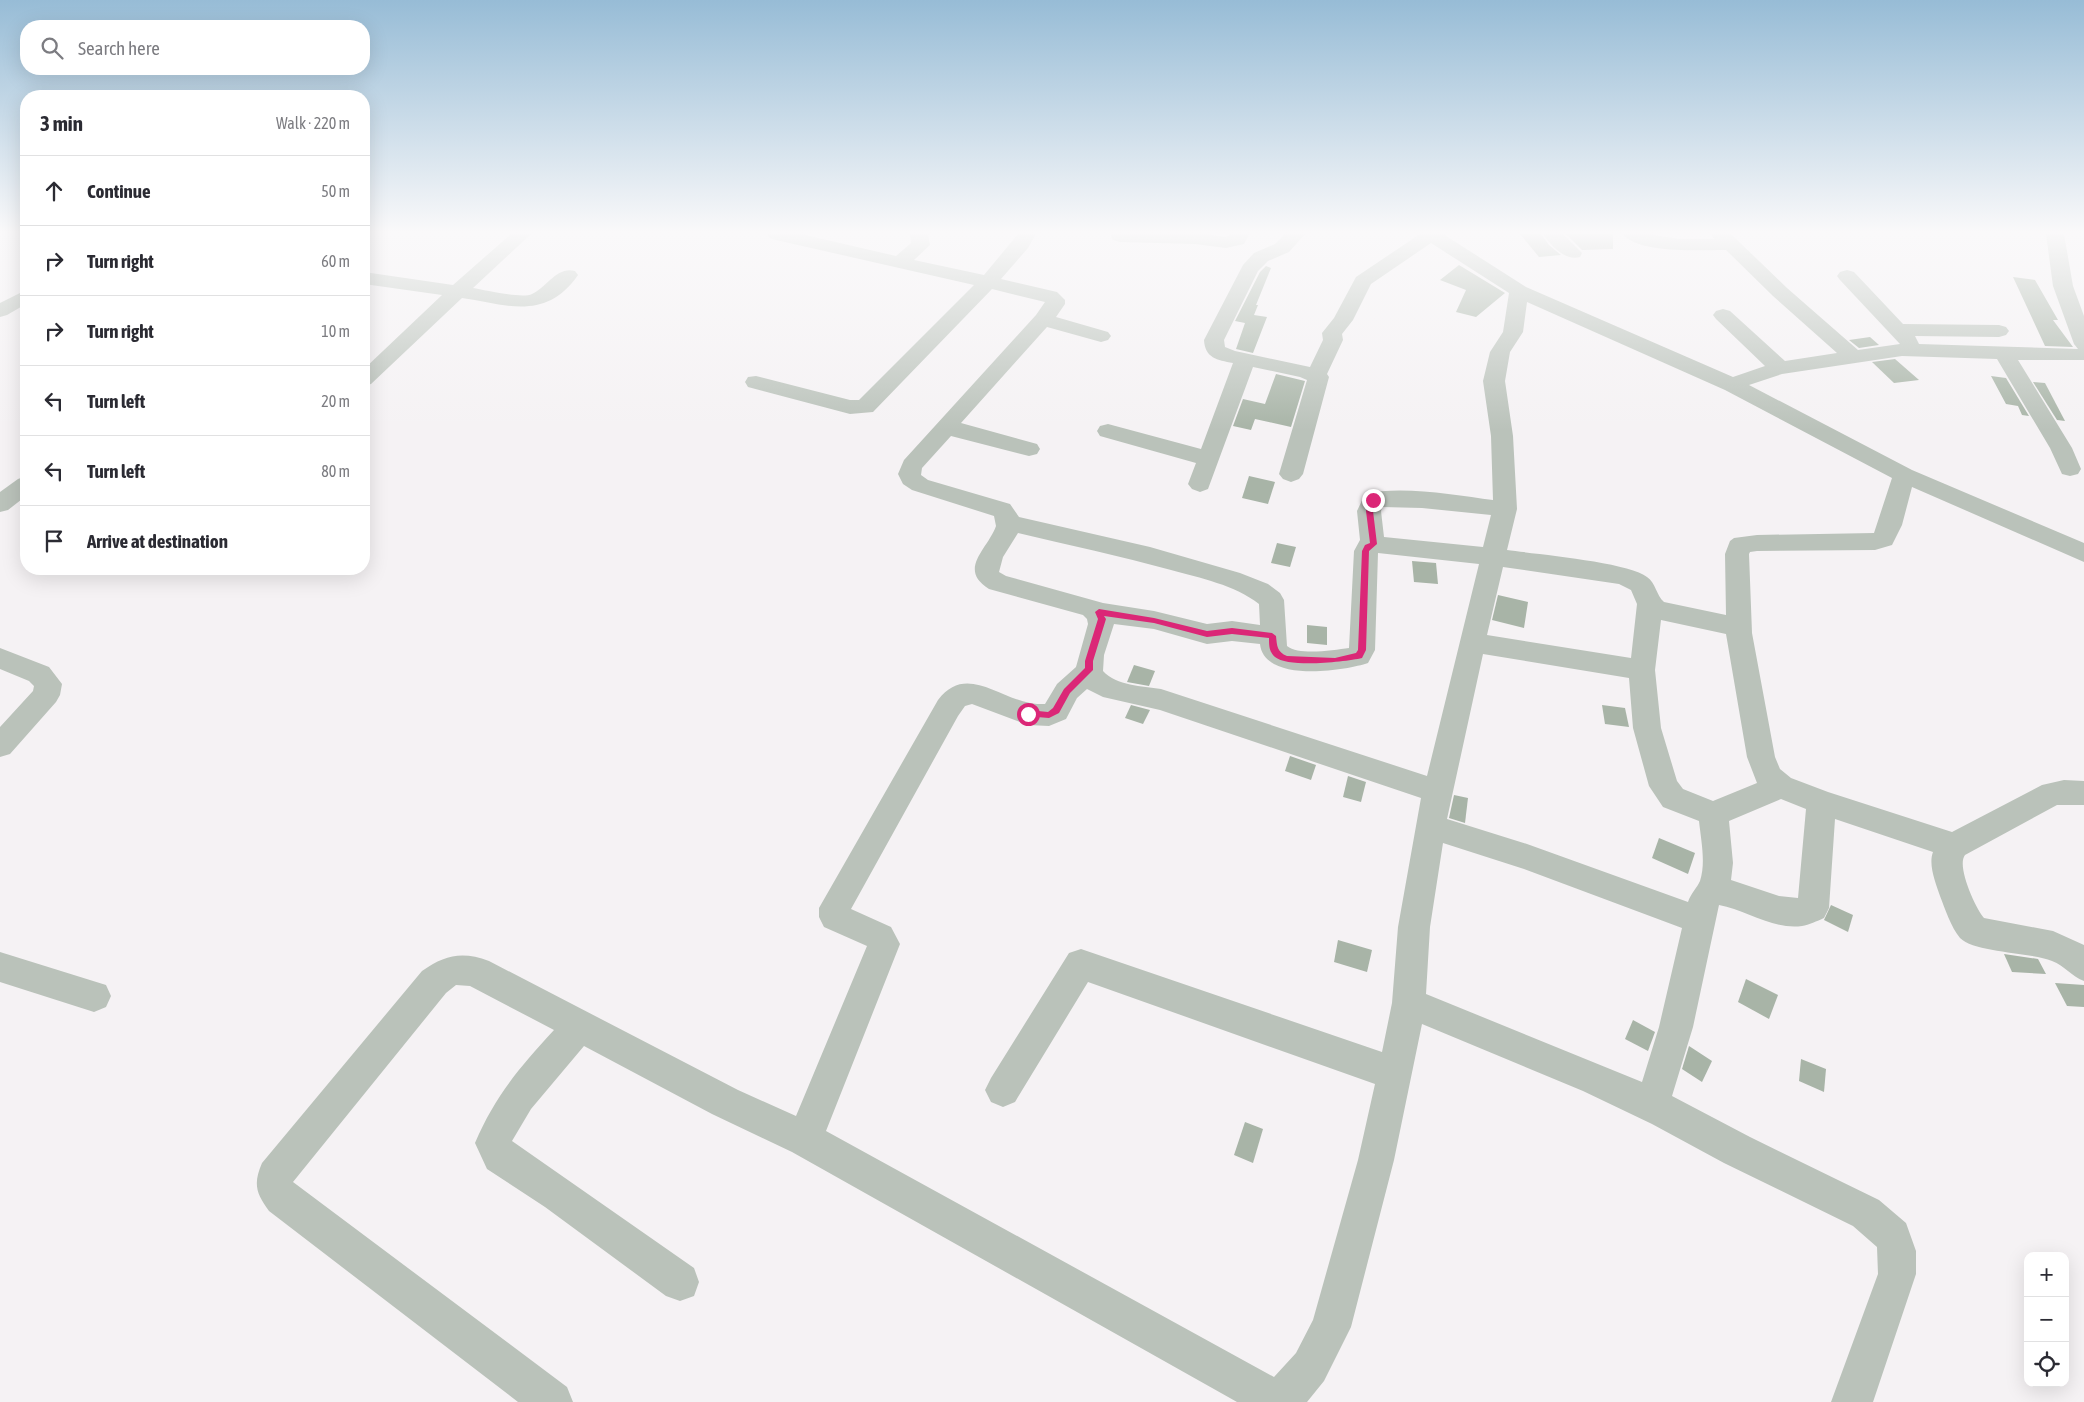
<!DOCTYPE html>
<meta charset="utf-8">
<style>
body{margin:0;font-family:"Asap Condensed",sans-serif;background:#f2f2f3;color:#2b2b33}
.controls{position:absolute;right:15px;bottom:15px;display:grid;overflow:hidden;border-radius:10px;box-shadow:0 5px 20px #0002}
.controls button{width:45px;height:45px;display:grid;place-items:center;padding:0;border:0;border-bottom:1px solid #e1e1e2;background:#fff;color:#2b2b33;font:25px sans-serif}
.stop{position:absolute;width:15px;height:15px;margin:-11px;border:4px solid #db2777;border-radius:50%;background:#fff}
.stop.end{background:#db2777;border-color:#fff;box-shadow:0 1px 5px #0008}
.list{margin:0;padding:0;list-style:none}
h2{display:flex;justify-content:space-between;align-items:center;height:65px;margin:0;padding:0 20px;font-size:21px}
h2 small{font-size:16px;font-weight:400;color:#7c7c81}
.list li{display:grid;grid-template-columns:32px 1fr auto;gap:15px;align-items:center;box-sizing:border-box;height:70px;padding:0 20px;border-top:1px solid #e1e1e2}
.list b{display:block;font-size:19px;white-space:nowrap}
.list em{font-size:16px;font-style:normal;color:#7c7c81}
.icon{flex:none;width:28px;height:28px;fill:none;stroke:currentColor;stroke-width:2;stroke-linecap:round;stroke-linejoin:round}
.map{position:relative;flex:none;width:2084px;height:1402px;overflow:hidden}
.search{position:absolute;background:#fff;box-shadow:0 5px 20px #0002;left:20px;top:20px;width:350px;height:55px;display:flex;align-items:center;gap:12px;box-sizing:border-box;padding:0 18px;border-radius:20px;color:#7c7c81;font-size:19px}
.panel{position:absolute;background:#fff;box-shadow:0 5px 20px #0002;left:20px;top:90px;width:350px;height:485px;border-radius:20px}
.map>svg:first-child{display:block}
.building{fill:#a8b4a7}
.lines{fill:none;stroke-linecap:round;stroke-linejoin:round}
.minor{fill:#bac2ba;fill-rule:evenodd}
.route{fill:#db2777}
</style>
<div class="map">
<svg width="2084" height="1402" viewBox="0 0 2084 1402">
<rect width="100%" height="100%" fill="#f5f2f4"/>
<!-- building -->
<g class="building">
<path d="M 1520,234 L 1541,234 L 1549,245 L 1561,255 L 1539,257 Z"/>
<path d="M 1566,234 L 1613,234 L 1613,249 L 1582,250 Z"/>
<path d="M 1459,265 L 1505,293 L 1476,317 L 1456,312 L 1466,290 L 1440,280 Z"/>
<path d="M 1266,266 L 1271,268 L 1256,305 L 1258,305 L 1254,315 L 1267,317 L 1253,353 L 1236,349 L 1245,323 L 1235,321 L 1260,272 Z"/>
<path d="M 2013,277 L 2035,280 L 2058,320 L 2053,320 L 2073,347 L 2045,346 Z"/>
<path d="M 1870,337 L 1879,345 L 1859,348 L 1849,340 Z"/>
<path d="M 1895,359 L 1919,380 L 1894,383 L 1872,362 Z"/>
<path d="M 1276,374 L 1305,381 L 1291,427 L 1255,419 L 1251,430 L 1233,426 L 1243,399 L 1265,404 Z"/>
<path d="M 1991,376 L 2006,378 L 2029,416 L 2022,415 L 2018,406 L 2006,404 Z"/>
<path d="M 2033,382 L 2045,383 L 2065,421 L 2057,420 Z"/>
<path d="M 1249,476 L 1275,482 L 1268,504 L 1242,498 Z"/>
<path d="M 1277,543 L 1296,547 L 1290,567 L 1271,563 Z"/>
<path d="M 1412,561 L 1436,563 L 1438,584 L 1414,582 Z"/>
<path d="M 1498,595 L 1528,602 L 1524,628 L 1492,620 Z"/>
<path d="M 1307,625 L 1327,627 L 1327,645 L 1307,643 Z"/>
<path d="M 1134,665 L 1155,671 L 1149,686 L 1127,682 Z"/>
<path d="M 1131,705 L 1150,710 L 1143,724 L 1125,718 Z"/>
<path d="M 1602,705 L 1625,708 L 1629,727 L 1605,724 Z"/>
<path d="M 1290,756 L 1316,765 L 1311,780 L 1285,771 Z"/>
<path d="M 1348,776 L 1366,782 L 1361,802 L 1343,797 Z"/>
<path d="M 1454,795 L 1468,798 L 1465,823 L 1449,818 Z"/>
<path d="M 1659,838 L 1695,853 L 1688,874 L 1652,858 Z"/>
<path d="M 1831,905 L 1853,915 L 1848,932 L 1824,920 Z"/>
<path d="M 1338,940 L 1372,950 L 1367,972 L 1334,962 Z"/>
<path d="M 2004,954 L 2038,959 L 2046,974 L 2012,972 Z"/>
<path d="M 1746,979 L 1778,995 L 1769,1019 L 1738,1002 Z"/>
<path d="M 2055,983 L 2084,985 L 2084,1007 L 2067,1006 Z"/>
<path d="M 1633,1020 L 1655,1032 L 1648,1051 L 1625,1039 Z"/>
<path d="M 1689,1046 L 1712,1061 L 1702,1082 L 1682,1069 Z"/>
<path d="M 1801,1059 L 1826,1069 L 1824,1092 L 1799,1081 Z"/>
<path d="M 1245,1122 L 1263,1129 L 1253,1163 L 1234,1155 Z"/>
</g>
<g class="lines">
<!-- minor -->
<g class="minor">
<path d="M 511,234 L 531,234 L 473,288 C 485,290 522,299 532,294 C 547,287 557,266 575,271 L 578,275 C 546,321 508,305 462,298 L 371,384 L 364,386 L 364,369 L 442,295 L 364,284 L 364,272 L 453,285 Z"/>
<path d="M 767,234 L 801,234 L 896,256 L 911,243 L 910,234 L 928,234 L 930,245 L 914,260 L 984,275 L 1018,234 L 1036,234 L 1028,248 L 1001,279 L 1057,292 L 1065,300 L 1065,304 L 1056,317 L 1108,332 L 1111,336 L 1108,340 L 1101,342 L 1047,327 L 961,423 L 1037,444 L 1040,449 L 1037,454 L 1029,456 L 951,436 L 922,468 L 921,475 L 928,480 L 1010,504 L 1019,517 L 1150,547 L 1240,573 L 1268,584 L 1280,593 L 1284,600 L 1287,646 C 1300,656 1333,650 1349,648 L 1354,551 L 1360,540 L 1357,511 L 1365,494 C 1400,485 1456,495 1493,500 L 1491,436 L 1483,381 L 1490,352 L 1503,332 L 1509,293 L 1431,243 L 1371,284 L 1353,320 L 1342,334 L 1343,340 L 1327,374 L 1329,377 L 1303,474 L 1299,479 L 1291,482 L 1283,479 L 1279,474 L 1307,380 L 1300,377 L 1253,367 L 1208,489 L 1200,492 L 1192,489 L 1188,484 L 1196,463 L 1100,436 L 1097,431 L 1100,426 L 1108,424 L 1201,449 L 1233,363 C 1217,360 1205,358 1204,340 L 1243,265 L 1254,253 L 1275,244 L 1285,234 L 1305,234 L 1289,252 L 1268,261 L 1258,271 L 1224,340 L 1225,347 L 1235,351 L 1310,367 L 1323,340 L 1322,333 L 1334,318 L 1356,277 L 1420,234 L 1443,234 L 1526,287 L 1733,377 L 1765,366 L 1716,319 L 1713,315 L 1716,311 L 1723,309 L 1730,311 L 1785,361 L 1837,353 L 1773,296 L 1726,250 C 1703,250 1637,254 1623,234 L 1647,234 L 1680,239 L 1714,239 L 1711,234 L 1731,234 L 1787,288 L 1858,350 L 1900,344 L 1840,280 L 1837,276 L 1840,272 L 1847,270 L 1854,272 L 1903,324 L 1999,325 L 2006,327 L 2009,331 L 2006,335 L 1999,337 L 1915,336 L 1919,344 L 2078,349 L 2074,344 L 2053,286 L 2046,234 L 2064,234 L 2073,286 L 2084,316 L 2084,360 L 2018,360 L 2072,448 L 2081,469 L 2078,474 L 2070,476 L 2062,474 L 2050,448 L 1997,359 L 1902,356 L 1782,374 L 1749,385 L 1912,470 L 2084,543 L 2084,562 L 1912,487 L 1902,525 L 1892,545 L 1875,550 L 1757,551 L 1750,552 L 1749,554 L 1752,633 L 1775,757 L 1780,769 L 1791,778 L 1828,792 L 1952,832 L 2042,785 L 2064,780 L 2084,781 L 2084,805 L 2057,805 L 1965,855 C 1956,866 1976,909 1984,918 L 2053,931 L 2084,945 L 2084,981 C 2071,976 2065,966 2052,961 C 2030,952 1975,953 1960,938 C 1951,927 1945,909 1940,896 C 1936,884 1928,865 1933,852 L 1835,819 L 1829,908 L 1824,918 C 1817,921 1809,925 1802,926 C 1773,930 1746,910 1719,905 L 1693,1027 L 1672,1096 L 1750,1137 L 1879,1200 L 1906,1223 L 1916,1251 L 1916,1274 L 1873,1402 L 1831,1402 L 1878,1274 L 1877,1247 L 1853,1226 L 1724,1163 L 1652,1124 L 1583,1091 L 1422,1024 L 1394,1160 L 1351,1327 L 1324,1381 L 1307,1402 L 1237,1402 L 792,1152 L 712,1114 L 584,1046 L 531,1109 L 512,1141 L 694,1268 L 699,1282 L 694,1296 L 680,1301 L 666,1296 L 545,1207 L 487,1169 L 475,1143 C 495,1096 520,1067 554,1030 L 470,986 L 456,985 L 446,993 L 293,1182 L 567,1387 L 573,1402 L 518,1402 L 269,1211 C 256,1193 253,1184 262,1163 L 422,971 C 445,955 462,951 489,961 L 738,1090 L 796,1116 L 867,946 L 824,927 L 819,917 L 819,908 L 938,700 C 965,664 997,697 1030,703 C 1034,704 1040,704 1045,704 L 1057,684 L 1076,667 L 1088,624 L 1087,619 L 1083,615 L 989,589 C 957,569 988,549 996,526 L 994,516 L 912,490 L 903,484 L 898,474 L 904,460 L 1036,315 L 1045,302 L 992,289 L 873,412 L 850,414 L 748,387 L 745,382 L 748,377 L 756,376 L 850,400 L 859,400 L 974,285 L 776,240 L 770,238 ZM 1527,302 L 1725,390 L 1892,478 L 1874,533 L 1757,535 L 1734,538 L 1730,541 L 1725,554 L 1726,615 L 1664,602 C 1656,595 1656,583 1647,577 C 1629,562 1535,554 1507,550 L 1517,509 L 1513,436 L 1505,381 L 1510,352 L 1523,332 ZM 1382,507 L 1422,508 L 1491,515 L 1483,547 L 1384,537 L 1381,511 ZM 1018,533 C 1069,545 1120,556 1171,570 C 1200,578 1235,585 1259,604 L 1260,625 L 1232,621 L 1207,624 L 1154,611 L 1103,603 L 1006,576 L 999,572 L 1003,557 ZM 1378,553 L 1479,564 L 1427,776 L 1161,689 C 1142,686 1117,686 1103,671 L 1104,655 L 1114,624 L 1154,629 L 1207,644 L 1232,641 L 1260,644 C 1264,683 1344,671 1368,663 L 1375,650 ZM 1503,567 L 1619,584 L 1631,590 L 1637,604 L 1631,658 L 1487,635 ZM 1661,620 L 1726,634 L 1747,757 L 1757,783 L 1713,801 L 1683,789 L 1677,781 L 1661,728 L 1655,670 ZM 1483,654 L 1629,678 L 1633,728 L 1649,786 L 1663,807 L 1699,821 C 1701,840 1706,863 1700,881 C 1697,888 1691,893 1688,902 L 1527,844 L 1447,819 ZM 1087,689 L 1103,697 L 1160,710 L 1421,798 L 1398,927 L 1392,1003 L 1382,1052 L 1081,949 L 1069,953 L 991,1078 L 985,1090 L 991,1102 L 1003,1107 L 1015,1102 L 1088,982 L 1375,1084 L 1358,1160 L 1313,1320 L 1296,1353 L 1274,1377 L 826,1131 L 900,944 L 891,927 L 851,909 L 958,716 L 965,706 L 972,704 L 1028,725 L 1049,726 L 1066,719 L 1077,698 ZM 1781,799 L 1806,809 L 1798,898 L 1779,896 L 1731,880 L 1733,863 L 1729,821 ZM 1443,843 L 1524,869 L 1682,928 L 1659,1027 L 1642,1082 L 1426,994 L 1430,927 Z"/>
<path d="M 1112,234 L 1203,234 L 1226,237 L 1231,234 L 1249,234 L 1244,244 L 1226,248 L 1195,244 L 1120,242 L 1113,240 L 1111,236 Z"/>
<path d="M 1543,234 L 1563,234 L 1582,253 L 1580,257 C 1565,261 1551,246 1543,234 Z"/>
<path d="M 26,290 L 26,304 L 7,315 L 0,317 L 0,303 Z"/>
<path d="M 26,476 L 26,496 L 8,510 L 0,512 L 0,492 L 18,479 Z"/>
<path d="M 0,648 L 49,667 L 62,684 L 60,695 L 56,702 L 10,754 L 0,757 L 0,727 L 33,691 L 34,686 L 29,681 L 0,669 Z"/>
<path d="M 0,952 L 106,985 L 111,996 L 106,1007 L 94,1012 L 0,982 Z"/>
</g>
</g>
<!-- sky -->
<linearGradient id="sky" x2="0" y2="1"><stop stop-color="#97bcd6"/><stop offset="0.54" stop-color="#faf9fa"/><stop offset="1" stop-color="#faf9fa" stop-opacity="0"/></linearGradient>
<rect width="2084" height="430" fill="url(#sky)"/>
<!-- route -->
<path class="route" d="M 1370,498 L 1376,500 L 1373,511 L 1377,544 L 1369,551 L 1366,650 L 1362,658 C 1345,662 1288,668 1275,657 C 1269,652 1269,645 1269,638 L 1232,634 L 1207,637 L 1154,623 L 1104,616 L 1106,619 L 1093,661 L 1093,670 L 1070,693 L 1059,713 L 1049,718 L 1025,716 L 1024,714 L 1028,710 L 1048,712 L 1053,708 L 1064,689 L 1085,668 L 1085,661 L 1098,619 L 1095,612 L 1099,609 L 1154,618 L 1207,631 L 1232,628 L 1272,633 L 1276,636 C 1277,646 1277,652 1287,656 L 1335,658 L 1356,653 L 1358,650 L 1362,551 L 1365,545 L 1370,543 L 1366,511 Z"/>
</svg>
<div class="controls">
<button>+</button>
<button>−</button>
<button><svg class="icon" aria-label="locate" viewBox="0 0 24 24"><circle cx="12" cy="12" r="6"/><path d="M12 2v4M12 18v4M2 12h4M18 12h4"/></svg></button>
</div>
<div class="stop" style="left:1028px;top:714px"></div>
<div class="stop end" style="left:1373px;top:500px"></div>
<div class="search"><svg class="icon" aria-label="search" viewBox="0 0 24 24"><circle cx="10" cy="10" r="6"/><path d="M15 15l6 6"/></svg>Search here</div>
<section class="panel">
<h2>3 min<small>Walk · 220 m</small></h2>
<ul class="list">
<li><svg class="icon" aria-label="ahead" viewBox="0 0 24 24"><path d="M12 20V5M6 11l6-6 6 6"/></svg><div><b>Continue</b></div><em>50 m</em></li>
<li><svg class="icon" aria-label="right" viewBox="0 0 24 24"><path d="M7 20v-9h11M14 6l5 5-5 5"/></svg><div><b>Turn right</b></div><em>60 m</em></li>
<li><svg class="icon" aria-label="right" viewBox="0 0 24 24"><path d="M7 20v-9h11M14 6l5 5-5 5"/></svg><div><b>Turn right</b></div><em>10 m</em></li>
<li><svg class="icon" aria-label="left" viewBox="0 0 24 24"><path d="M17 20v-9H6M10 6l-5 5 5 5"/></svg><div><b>Turn left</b></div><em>20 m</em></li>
<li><svg class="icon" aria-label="left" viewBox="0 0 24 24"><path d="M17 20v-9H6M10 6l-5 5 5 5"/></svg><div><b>Turn left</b></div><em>80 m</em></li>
<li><svg class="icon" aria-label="arrive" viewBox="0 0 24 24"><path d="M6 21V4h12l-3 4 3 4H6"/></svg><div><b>Arrive at destination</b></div></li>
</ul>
</section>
</div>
